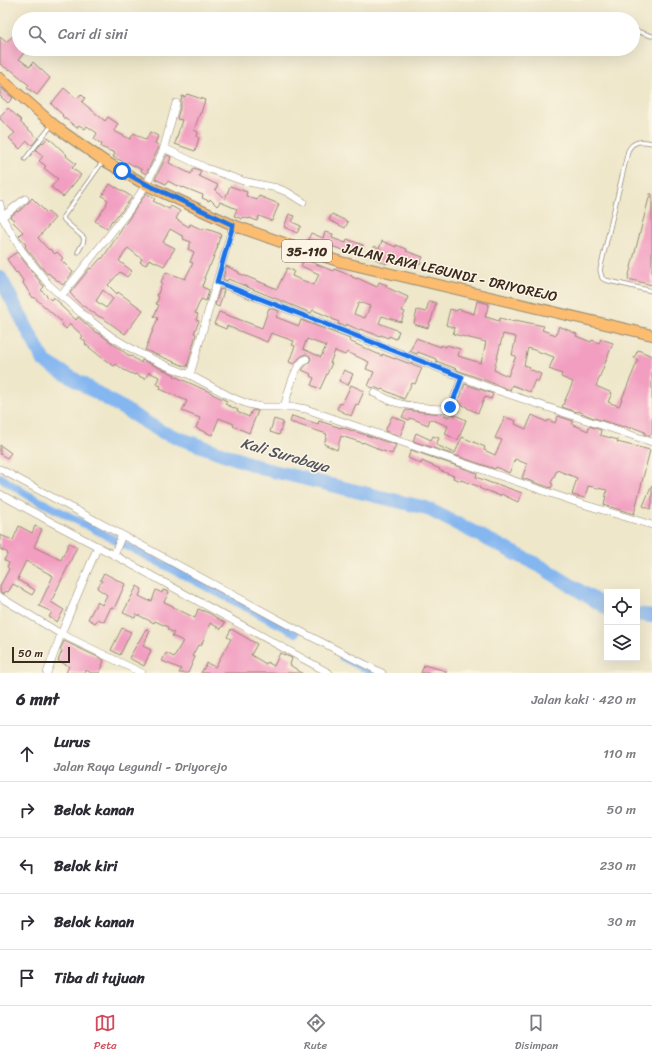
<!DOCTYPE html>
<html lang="id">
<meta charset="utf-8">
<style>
body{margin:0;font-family:Sriracha,sans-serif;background:#f7f7f7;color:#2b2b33}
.controls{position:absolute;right:12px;bottom:12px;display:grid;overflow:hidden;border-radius:0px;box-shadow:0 4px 16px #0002}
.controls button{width:36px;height:36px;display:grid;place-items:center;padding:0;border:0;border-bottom:1px solid #e1e1e2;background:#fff;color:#2b2b33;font:20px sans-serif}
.scale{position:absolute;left:12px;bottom:10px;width:58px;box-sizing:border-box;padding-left:4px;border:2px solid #3b2a1e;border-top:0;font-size:11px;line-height:14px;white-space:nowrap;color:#3b2a1e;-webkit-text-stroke:3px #fcf5e5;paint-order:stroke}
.stop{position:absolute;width:12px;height:12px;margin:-9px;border:3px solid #1a73e8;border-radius:50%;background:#fff}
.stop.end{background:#1a73e8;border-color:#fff;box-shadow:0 1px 4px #0008}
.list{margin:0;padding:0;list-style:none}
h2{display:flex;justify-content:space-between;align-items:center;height:52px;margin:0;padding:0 16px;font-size:17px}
h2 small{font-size:13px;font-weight:400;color:#7c7c81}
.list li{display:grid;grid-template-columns:26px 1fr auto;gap:12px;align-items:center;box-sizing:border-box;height:56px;padding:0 16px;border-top:1px solid #e1e1e2}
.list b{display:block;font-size:15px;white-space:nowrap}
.list p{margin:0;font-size:13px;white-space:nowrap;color:#7c7c81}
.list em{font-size:13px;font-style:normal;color:#7c7c81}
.icon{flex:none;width:22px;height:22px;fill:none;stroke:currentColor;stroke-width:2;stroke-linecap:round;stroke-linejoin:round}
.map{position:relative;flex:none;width:652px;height:673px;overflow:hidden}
.search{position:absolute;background:#fff;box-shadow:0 4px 16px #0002;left:12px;right:12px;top:12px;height:44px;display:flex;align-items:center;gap:10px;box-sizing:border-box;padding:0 14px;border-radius:22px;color:#7c7c81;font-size:15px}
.sheet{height:332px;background:#fff}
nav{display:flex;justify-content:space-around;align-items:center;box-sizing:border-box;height:56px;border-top:1px solid #e1e1e2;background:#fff;font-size:11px;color:#7c7c81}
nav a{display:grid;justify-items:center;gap:2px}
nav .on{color:#d1495b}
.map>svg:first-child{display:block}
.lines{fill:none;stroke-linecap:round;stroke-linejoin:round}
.canal{stroke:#84b6f0;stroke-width:8}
.river{stroke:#84b6f0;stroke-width:14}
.building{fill:#f29ec1;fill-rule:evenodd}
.service-casing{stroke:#948874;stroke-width:5}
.minor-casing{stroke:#948874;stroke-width:8}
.primary-casing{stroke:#948874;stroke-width:12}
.service{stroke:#fff;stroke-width:3.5}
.minor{stroke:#fff;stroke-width:7}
.primary{stroke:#fcbd6f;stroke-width:10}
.route{stroke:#1a73e8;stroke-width:5}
.labels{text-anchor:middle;stroke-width:3;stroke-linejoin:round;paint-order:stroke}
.shield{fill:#fcf5e5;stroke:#75675a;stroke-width:1}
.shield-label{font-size:13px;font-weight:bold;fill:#3b2a1e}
.street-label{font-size:14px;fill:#3b2a1e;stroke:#fcf5e5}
.water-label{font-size:15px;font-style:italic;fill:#51545d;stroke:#fcf5e5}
</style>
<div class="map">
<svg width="652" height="673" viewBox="0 0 652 673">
<rect width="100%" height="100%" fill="#fcf5e5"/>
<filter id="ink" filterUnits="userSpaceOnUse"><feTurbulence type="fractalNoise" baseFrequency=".025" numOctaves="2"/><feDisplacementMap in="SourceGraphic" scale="8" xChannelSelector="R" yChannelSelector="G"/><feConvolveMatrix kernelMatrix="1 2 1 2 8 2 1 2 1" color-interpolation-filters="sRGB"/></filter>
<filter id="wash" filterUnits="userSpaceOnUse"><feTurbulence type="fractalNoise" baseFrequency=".012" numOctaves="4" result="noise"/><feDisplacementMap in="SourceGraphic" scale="16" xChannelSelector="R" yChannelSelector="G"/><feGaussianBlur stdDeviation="0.9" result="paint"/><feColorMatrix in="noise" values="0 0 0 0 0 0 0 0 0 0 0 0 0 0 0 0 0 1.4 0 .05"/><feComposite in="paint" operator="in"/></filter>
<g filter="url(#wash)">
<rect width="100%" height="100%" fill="#eee7ca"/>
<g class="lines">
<!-- canal -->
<g class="canal">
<path d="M 0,477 L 26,494 L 296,633"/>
<path d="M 342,657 L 374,673"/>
</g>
<!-- river -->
<g class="river">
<path d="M 0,277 L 44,361 L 162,432 L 265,469 L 426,508 L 540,566 L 607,608"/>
<path d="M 637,614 L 652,616"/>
</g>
</g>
<g id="blocks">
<!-- building -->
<g class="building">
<path d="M 14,35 L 19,40 L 19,49 L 27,49 L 19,59 L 30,67 L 33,62 L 50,78 L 37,95 L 27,88 L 29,85 L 21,79 L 21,78 L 10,69 L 9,70 L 0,64 L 0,37 L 6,42 Z"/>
<path d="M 0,87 L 13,98 L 8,103 L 0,96 Z"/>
<path d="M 64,88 L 77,99 L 81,94 L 85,98 L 82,102 L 105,121 L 108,117 L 114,121 L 118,124 L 114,131 L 130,139 L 134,133 L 146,140 L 150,132 L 158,136 L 155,143 L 159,146 L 158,149 L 146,174 L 141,171 L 142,170 L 127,162 L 126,163 L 113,157 L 115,153 L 101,147 L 102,144 L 94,139 L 97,133 L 87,126 L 85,129 L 79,125 L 77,128 L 62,116 L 63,115 L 51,104 Z"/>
<path d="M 187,94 L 205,100 L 201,113 L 200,113 L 194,130 L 198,132 L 197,137 L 199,138 L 195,151 L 175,144 L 182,120 L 177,119 L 181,104 L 181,101 L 182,96 L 185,97 Z"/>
<path d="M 8,108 L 22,121 L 20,122 L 38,138 L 32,145 L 27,141 L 20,149 L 9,138 L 15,133 L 0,119 L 0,116 Z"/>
<path d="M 48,137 L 67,155 L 66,156 L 76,164 L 72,168 L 81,175 L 63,197 L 51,187 L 58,179 L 44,168 L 46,166 L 39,161 L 43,156 L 36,150 L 42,142 L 43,143 Z"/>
<path d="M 167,155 L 171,157 L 169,163 L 191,174 L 194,168 L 201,171 L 199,176 L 218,185 L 215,190 L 225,199 L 230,186 L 247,192 L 246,196 L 257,200 L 259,196 L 279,204 L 272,221 L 259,216 L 257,221 L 250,218 L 249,219 L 243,217 L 242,219 L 234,216 L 237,209 L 220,202 L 217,206 L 210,199 L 209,201 L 202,198 L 203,195 L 183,187 L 183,188 L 177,185 L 177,186 L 168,181 L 166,184 L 155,179 Z"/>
<path d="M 110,184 L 116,188 L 116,187 L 132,197 L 120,213 L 119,213 L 113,221 L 112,220 L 107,229 L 95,221 L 107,204 L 106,204 L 108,200 L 102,196 Z"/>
<path d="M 146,193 L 155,199 L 153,201 L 169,209 L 171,206 L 180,211 L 176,219 L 189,227 L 190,224 L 203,230 L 204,228 L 221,234 L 217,246 L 218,246 L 210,266 L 209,266 L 204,278 L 205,278 L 202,287 L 209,290 L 206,301 L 201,299 L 195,313 L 198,314 L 196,320 L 199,321 L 194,333 L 196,334 L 187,367 L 145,350 L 158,318 L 154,316 L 159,305 L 156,304 L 159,297 L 157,296 L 162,283 L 161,282 L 166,272 L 185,279 L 193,263 L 190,262 L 194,252 L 188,249 L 191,242 L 183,239 L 184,237 L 170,229 L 163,242 L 175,248 L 164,266 L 149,259 L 146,265 L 140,262 L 142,259 L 128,248 L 119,261 L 132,271 L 127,277 L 120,272 L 108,285 L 117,294 L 118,292 L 143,310 L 125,334 L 107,321 L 101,317 L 100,317 L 79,303 L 70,293 L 90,268 L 91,269 L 101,258 L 102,259 ZM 103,290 L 113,299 L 106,308 L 96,301 Z"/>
<path d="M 650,194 L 652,194 L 652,285 L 628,279 Z"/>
<path d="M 32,198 L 47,213 L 48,212 L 55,218 L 38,238 L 49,250 L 50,249 L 55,254 L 57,252 L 63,258 L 61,260 L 73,272 L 63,285 L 48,273 L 47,274 L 26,248 L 25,246 L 26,245 L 19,236 L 23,232 L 13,222 L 14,220 L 10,217 L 17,211 L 18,212 L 28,203 Z"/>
<path d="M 289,214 L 295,216 L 292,222 L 301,226 L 297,233 L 284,227 Z"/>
<path d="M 332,214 L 348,222 L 345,228 L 329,220 Z"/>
<path d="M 325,232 L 333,234 L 332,238 L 346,243 L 347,239 L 363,245 L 360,254 L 349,250 L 349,252 L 328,245 L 328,247 L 308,240 L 311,233 L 323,238 Z"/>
<path d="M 382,241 L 396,247 L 396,245 L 407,249 L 406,251 L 423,257 L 420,264 L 418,263 L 417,268 L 408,265 L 407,266 L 389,258 L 386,264 L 369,256 L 375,246 L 379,249 Z"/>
<path d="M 17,252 L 44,287 L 41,290 L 51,300 L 53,297 L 61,304 L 60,305 L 76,320 L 78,317 L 95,332 L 100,334 L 131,357 L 131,356 L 141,363 L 142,360 L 175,375 L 174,376 L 212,393 L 212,394 L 227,401 L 225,404 L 238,410 L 237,412 L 249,417 L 252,410 L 258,411 L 249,433 L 233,426 L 234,424 L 219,418 L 212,435 L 196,428 L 200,418 L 182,411 L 187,401 L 160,389 L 161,386 L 156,384 L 159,377 L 149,372 L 145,379 L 135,374 L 135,375 L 124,370 L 116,364 L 114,366 L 101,357 L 85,344 L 86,342 L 81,338 L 83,336 L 70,324 L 66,329 L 62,325 L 63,323 L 34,297 L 33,298 L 23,283 L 24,282 L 17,272 L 16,273 L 7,259 Z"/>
<path d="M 304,259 L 333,271 L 334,269 L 352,276 L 352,277 L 357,279 L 357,278 L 377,287 L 379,282 L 387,285 L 386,287 L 408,297 L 402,311 L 405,312 L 401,322 L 382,316 L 379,323 L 399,331 L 396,339 L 389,336 L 388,338 L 381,335 L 380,336 L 360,329 L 359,330 L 346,324 L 345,326 L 338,324 L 339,322 L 332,319 L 332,318 L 313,310 L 311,313 L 228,279 L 227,281 L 223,279 L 226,266 L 239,272 L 238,273 L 277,289 L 287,268 L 294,271 L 292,276 L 314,285 L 319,274 L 301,266 ZM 359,302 L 370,306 L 365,318 L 354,314 Z"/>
<path d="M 220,289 L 224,290 L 219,307 L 215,305 Z"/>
<path d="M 429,301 L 436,303 L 431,321 L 430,321 L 428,328 L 414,324 L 417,310 L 426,312 Z"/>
<path d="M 477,301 L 489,304 L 485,317 L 486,317 L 499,321 L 500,318 L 515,322 L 515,320 L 544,326 L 542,330 L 556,335 L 559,326 L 577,334 L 576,336 L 591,342 L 592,340 L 599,343 L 601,339 L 613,343 L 596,386 L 612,393 L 608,402 L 619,406 L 638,360 L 634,358 L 638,350 L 652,356 L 652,433 L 650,436 L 644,434 L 645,432 L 632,427 L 631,429 L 625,426 L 624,427 L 591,417 L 578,411 L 577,412 L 562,407 L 573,382 L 561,377 L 562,374 L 549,369 L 554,357 L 534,350 L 528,348 L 524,365 L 530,367 L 529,369 L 541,374 L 538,382 L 535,380 L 530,392 L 512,385 L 510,390 L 492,383 L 457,370 L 457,369 L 436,361 L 436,359 L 418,352 L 417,354 L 410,351 L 416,338 L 441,347 L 441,345 L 446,347 L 447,345 L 460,349 L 458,356 L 481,363 L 486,342 L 453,334 L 455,328 L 446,325 L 450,309 L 457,311 L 458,309 L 474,314 ZM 503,334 L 516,337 L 512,355 L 516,356 L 508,376 L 494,370 Z"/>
<path d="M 269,308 L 279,311 L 276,317 L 299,326 L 301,320 L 350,339 L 349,341 L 382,356 L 382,354 L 395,359 L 395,358 L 410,364 L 410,363 L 422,368 L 415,384 L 412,383 L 404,399 L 382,389 L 381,390 L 374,387 L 373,388 L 368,386 L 374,372 L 366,369 L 369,362 L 347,352 L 345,355 L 335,351 L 330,363 L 332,363 L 320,389 L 311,385 L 314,378 L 310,376 L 311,374 L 302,370 L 310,361 L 311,359 L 310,356 L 306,354 L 303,355 L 299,358 L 294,364 L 289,362 L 295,346 L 292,345 L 294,341 L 271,333 L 267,342 L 227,326 L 226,329 L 214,324 L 219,312 L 262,328 ZM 307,339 L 326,346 L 321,357 L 303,349 Z"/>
<path d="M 344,370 L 353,374 L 348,385 L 339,381 Z"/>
<path d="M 465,384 L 493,394 L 491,399 L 485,397 L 478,413 L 467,408 L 467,407 L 458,403 Z"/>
<path d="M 351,385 L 364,391 L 358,405 L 356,404 L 351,416 L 337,409 L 340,403 L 342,404 Z"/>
<path d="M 406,410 L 423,412 L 442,414 L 449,417 L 451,413 L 466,420 L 458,440 L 445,434 L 448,426 L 430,419 L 428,425 L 416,420 L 410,418 L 409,420 L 402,417 Z"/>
<path d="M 532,415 L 547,422 L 548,420 L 555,423 L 558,416 L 573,421 L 572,424 L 588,431 L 589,426 L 601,430 L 600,435 L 618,440 L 617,442 L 650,450 L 634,514 L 604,505 L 607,490 L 588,486 L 585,498 L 572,495 L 577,478 L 557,470 L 551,483 L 553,484 L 551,488 L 522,478 L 527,464 L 515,459 L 509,473 L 496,467 L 495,469 L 413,441 L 416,433 L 431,440 L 433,436 L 439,438 L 436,445 L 455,453 L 462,437 L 485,447 L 484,450 L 495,455 L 502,440 L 495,438 L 505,417 L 516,421 L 515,424 L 526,429 Z"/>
<path d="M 292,416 L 318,424 L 319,421 L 341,428 L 341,427 L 353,431 L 396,445 L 392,454 L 377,449 L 377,448 L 363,442 L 363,443 L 341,436 L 337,450 L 324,444 L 327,434 L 290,422 Z"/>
<path d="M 392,416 L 406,422 L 400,436 L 385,431 Z"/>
<path d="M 274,419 L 283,422 L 279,435 L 270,432 Z"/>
<path d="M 0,445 L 11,453 L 7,458 L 0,454 Z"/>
<path d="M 411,450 L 477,473 L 476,477 L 491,483 L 497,485 L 497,484 L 522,493 L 518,502 L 501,494 L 500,496 L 486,490 L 486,491 L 479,488 L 480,487 L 461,480 L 461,481 L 453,478 L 454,476 L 439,470 L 440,469 L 422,461 L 421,464 L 408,458 Z"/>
<path d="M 652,485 L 652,503 L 650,509 L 643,506 Z"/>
<path d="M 19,526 L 32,533 L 35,526 L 42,529 L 34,547 L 61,560 L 69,543 L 77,547 L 51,602 L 64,610 L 57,622 L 49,617 L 52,612 L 39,606 L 53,576 L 26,561 L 18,577 L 19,577 L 18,580 L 35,590 L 32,595 L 13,584 L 8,592 L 5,591 L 4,594 L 0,592 L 0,586 L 9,569 L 7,567 L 9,563 L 4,560 L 8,553 L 0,549 L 0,535 L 13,540 Z"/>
<path d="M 104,573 L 125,584 L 114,609 L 111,607 L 104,622 L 98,619 L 95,623 L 88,619 L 97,602 L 102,605 L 107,595 L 97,588 L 102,581 L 100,580 Z"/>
<path d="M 137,586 L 142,589 L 139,596 L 149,601 L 150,600 L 152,601 L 156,590 L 162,593 L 163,590 L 169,592 L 164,602 L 173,606 L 173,607 L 195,618 L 198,609 L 209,613 L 225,623 L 221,629 L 210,623 L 201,646 L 198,645 L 192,656 L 195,657 L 188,673 L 179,673 L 181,669 L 162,661 L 166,653 L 174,657 L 183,641 L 172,636 L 174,633 L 167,629 L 168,627 L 155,621 L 154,623 L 136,614 L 135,618 L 123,613 Z"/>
<path d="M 122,628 L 131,632 L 120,655 L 111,650 Z"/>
<path d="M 146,629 L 150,631 L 143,646 L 151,650 L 144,666 L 129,658 Z"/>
<path d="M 231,629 L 257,644 L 251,655 L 266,664 L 267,662 L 274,666 L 280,653 L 292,658 L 290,665 L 302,673 L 201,673 L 207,663 L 215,667 L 231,639 L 227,637 Z"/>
<path d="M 64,641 L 104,660 L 102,666 L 103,666 L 99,673 L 91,673 L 86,670 L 85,673 L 66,673 L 69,666 L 58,661 L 62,651 L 60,650 Z"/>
<path d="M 424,665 L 446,671 L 446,673 L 421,673 Z"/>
</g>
</g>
</g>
<g filter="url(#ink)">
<use href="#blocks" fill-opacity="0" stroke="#948874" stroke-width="1"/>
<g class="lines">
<!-- service casing -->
<g class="service-casing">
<g id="service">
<path d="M 633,30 L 652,36"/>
<path d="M 652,143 C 642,141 633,140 628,151 L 600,270 L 602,278 L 605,280 L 652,291"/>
<path d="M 25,159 L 52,125"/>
<path d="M 78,252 L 83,243 L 84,238 L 64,220 L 63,217 L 103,161"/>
</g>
</g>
<!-- minor casing -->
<g class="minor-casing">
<g id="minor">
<path d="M 164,148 L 206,168 L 243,181 L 277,188 L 287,192 L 303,202"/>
<path d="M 25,199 L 2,217 L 22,251 L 49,285 L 81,313 L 112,337 L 139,353 L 167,366 L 190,375 L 233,225"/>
<path d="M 0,204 L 2,217"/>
<path d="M 217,282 L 490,388 L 652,442"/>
<path d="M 61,296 L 130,209 L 146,185 L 163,151 L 176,103"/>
<path d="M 190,375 L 233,398 L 248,404 L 261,407 L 294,407 L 306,409 L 576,502 L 652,525"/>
<path d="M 374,393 C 381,396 387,399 394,402 C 404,405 443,412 451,407 C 452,406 452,405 452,404 L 462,377"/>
<path d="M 284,407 C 288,394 294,365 306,359"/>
<path d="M 0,469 L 296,629 L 382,673"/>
<path d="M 0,494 L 51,522 L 114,555 L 329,673"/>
<path d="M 114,555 L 122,535"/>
<path d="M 0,597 L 61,634 L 142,673"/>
<path d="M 47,673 L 61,634 L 98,546"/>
</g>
</g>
<!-- primary casing -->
<g class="primary-casing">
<path id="primary" d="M 0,78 L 53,124 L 63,132 L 103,160 L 146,185 L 233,225 L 298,248 L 341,262 L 652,335"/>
</g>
<!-- service -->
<use href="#service" class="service"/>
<!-- minor -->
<use href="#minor" class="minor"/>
<!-- primary -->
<use href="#primary" class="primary"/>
</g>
</g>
<g class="lines" filter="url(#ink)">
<!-- route -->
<path class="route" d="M 122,171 L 146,184 L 233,225 L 217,282 L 462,377 L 452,404 L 450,407"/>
</g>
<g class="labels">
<!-- shield labels -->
<rect class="shield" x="282" y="240" width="50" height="22" rx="3"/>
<g class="shield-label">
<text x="307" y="256">35-110</text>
</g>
<!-- street labels -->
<g class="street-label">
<text transform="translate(450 272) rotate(13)" y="5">JALAN RAYA LEGUNDI - DRIYOREJO</text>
</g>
<!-- water labels -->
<g class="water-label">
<text transform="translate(285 455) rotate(16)" y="5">Kali Surabaya</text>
</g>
</g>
</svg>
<div class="controls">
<button><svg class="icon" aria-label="locate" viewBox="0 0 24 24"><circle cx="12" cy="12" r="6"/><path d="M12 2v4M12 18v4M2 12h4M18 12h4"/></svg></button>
<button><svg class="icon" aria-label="layers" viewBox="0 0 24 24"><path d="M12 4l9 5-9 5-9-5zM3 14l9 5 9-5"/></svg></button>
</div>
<div class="scale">50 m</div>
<div class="stop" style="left:122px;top:171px"></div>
<div class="stop end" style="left:450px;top:407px"></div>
<div class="search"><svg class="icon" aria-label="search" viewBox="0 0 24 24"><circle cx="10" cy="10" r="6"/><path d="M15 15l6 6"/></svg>Cari di sini</div>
</div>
<section class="sheet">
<h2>6 mnt<small>Jalan kaki · 420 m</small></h2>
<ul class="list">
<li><svg class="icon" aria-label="ahead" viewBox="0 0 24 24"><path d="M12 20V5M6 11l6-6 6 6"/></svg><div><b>Lurus</b><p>Jalan Raya Legundi - Driyorejo</p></div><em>110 m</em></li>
<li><svg class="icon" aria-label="right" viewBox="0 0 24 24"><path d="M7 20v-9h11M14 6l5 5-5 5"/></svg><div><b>Belok kanan</b></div><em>50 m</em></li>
<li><svg class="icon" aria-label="left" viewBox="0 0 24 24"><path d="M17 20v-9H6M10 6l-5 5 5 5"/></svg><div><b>Belok kiri</b></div><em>230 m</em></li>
<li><svg class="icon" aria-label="right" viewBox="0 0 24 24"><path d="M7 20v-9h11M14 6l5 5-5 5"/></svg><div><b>Belok kanan</b></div><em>30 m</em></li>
<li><svg class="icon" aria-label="arrive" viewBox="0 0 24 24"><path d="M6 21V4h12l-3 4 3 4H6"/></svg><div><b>Tiba di tujuan</b></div></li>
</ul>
</section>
<nav>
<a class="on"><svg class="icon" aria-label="map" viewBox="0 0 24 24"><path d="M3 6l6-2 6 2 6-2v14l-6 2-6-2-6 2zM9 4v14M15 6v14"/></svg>Peta</a>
<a><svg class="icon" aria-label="directions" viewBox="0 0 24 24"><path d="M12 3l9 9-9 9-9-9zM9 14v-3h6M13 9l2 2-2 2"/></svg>Rute</a>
<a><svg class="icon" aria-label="saved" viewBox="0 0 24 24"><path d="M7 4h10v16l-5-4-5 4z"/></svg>Disimpan</a>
</nav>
